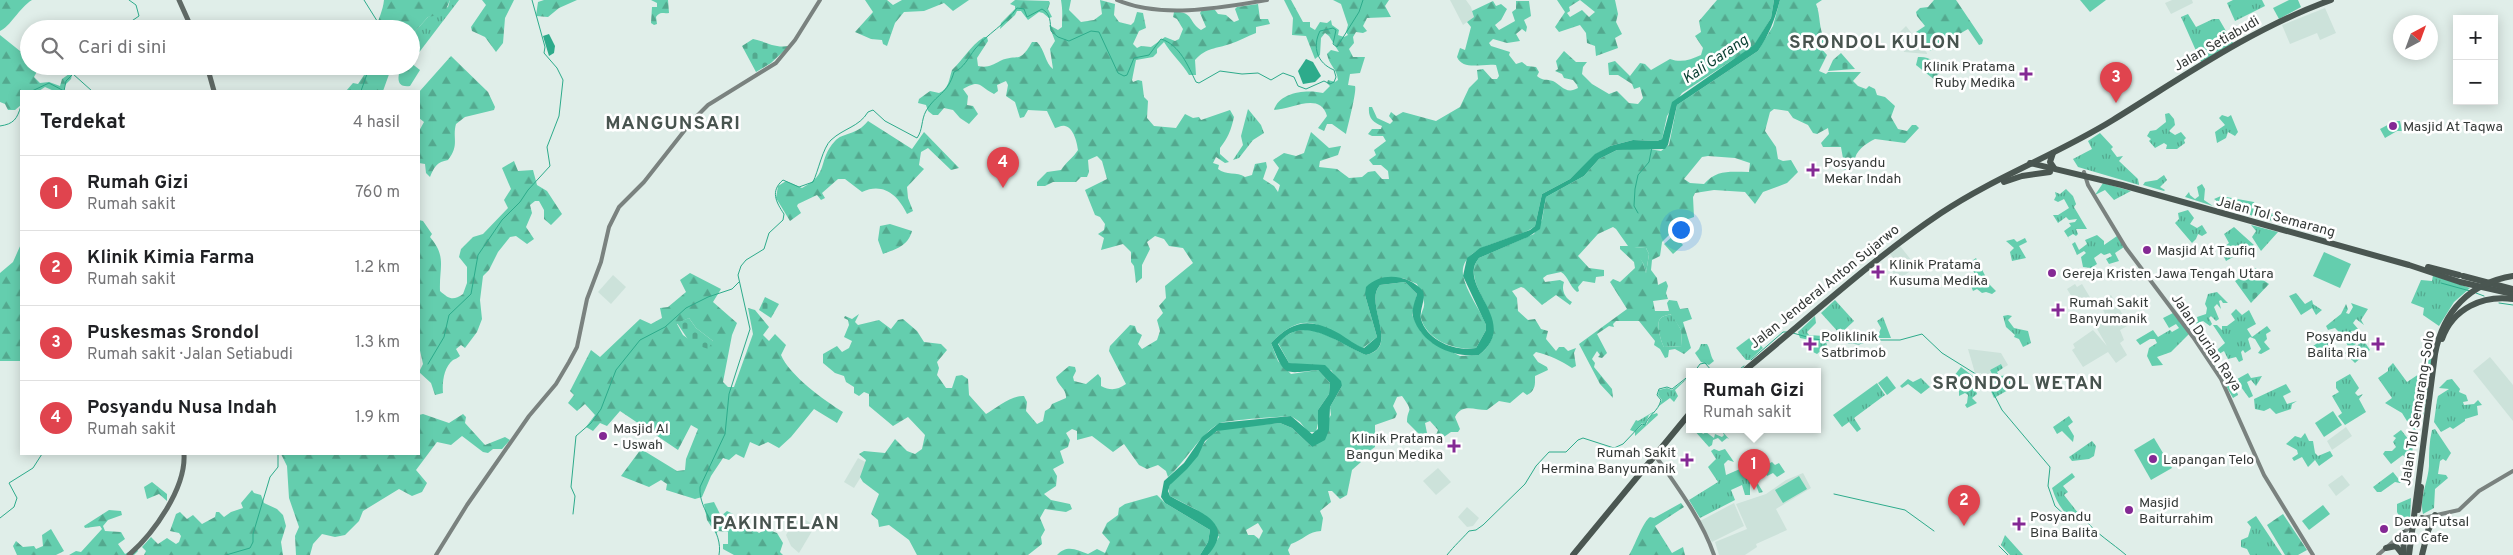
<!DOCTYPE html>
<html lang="id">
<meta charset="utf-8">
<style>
body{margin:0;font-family:Overpass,sans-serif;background:#f6f6f6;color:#202124}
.controls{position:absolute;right:15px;top:15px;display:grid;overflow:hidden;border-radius:0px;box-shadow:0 2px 12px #0003}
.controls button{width:45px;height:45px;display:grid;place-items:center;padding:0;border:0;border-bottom:1px solid #e0e0e0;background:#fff;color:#202124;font:25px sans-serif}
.compass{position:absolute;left:2393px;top:15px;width:45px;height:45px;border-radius:50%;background:#fff;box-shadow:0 2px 12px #0003;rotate:41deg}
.you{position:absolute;left:1680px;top:229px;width:18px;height:18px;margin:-12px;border:4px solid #fff;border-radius:50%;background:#1a73e8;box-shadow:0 0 0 8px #1a73e833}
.badge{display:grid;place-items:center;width:32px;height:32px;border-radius:50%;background:#2563eb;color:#fff;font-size:16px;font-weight:700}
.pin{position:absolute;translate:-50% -41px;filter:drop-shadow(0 1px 2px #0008)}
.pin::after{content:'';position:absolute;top:26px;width:18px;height:15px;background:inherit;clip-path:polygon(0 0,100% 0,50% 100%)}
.popup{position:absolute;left:1686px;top:368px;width:135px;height:65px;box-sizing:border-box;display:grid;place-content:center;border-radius:0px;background:#fff;filter:drop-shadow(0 1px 4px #0005);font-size:16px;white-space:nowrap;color:#757577}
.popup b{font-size:19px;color:#202124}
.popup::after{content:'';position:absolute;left:50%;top:100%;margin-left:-10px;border:10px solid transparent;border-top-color:#fff}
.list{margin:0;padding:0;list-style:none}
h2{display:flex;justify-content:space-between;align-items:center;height:65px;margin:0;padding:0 20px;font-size:21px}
h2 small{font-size:16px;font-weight:400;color:#757577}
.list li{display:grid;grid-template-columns:32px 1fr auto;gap:15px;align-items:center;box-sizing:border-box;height:75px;padding:0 20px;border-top:1px solid #e0e0e0}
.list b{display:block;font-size:19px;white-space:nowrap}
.list p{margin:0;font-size:16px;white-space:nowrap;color:#757577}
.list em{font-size:16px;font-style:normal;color:#757577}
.icon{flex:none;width:28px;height:28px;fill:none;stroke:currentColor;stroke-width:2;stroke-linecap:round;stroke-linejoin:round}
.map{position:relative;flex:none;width:2513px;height:555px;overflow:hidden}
.search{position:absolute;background:#fff;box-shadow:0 2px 12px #0003;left:20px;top:20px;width:400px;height:55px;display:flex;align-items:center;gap:12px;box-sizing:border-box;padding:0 18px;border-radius:28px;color:#757577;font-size:19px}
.panel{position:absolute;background:#fff;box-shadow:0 2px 12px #0003;left:20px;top:90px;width:400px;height:365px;border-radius:0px}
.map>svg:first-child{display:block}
.built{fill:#cce2da}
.grass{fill:url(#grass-tufts)}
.forest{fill:url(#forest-firs);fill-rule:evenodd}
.cemetery{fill:url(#cemetery-stones)}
.park{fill:#64ceae}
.water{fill:#2dab8b}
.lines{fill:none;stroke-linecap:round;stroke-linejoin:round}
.stream{stroke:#2dab8b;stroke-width:1}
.secondary{stroke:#7a827f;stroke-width:4}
.primary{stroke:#606a66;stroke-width:5}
.highway{stroke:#4a5651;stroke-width:6}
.poi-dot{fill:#842994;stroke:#fff;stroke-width:2}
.labels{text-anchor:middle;stroke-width:5;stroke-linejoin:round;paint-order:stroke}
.street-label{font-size:14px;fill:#343937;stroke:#fff}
.poi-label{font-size:14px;fill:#343937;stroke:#fff;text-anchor:start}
.water-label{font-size:15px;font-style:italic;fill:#093f32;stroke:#fff}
.district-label{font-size:19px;font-weight:bold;letter-spacing:1px;fill:#48544f;stroke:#fff}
</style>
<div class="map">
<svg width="2513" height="555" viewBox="0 0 2513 555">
<defs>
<pattern id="grass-tufts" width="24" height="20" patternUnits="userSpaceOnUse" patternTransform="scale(1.25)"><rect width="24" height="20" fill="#64ceae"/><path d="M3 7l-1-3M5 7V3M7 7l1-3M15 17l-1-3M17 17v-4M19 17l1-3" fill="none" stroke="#53a88e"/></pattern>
<pattern id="forest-firs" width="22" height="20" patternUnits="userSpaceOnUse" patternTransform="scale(1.25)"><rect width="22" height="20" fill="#64ceae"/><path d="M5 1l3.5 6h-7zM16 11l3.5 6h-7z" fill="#53a88e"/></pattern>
<pattern id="cemetery-stones" width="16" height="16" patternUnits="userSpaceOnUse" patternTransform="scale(1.25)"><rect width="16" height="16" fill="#64ceae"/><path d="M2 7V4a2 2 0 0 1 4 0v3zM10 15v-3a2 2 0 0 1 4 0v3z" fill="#53a88e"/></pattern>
</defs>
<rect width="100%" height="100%" fill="#e0eee9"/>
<!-- built -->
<g class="built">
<path d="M 1450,0 L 1466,0 L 1471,7 L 1474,17 L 1463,25 Z"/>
<path d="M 2172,0 L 2192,0 L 2193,3 L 2171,14 L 2165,3 Z"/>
<path d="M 2325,8 L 2336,33 L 2320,40 L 2317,33 L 2290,44 L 2282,25 Z"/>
<path d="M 1906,26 L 1927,53 L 1927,54 L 1904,52 L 1899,33 Z"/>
<path d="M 1900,246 L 1912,261 L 1906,266 L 1909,272 L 1898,280 L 1890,268 L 1897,263 L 1890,254 Z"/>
<path d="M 613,275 L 626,287 L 611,304 L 598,292 Z"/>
<path d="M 2075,284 L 2077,287 L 2082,284 L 2091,299 L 2078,307 L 2067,289 Z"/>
<path d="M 2111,295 L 2129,325 L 2120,330 L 2124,340 L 2120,343 L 2127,355 L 2116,363 L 2108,352 L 2083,367 L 2072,350 L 2075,348 L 2073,344 L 2093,330 L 2107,346 L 2093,322 L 2105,314 L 2100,303 Z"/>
<path d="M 1968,349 L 2001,353 L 2008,365 L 2003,368 L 2001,364 L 1990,370 L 1992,376 L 1985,380 L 1981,373 L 1975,373 Z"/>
<path d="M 2490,357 L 2513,385 L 2513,421 L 2473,371 Z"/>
<path d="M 2346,427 L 2352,436 L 2332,450 L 2327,441 Z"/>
<path d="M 858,458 L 869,464 L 854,488 L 844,482 Z"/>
<path d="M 1438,468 L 1451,482 L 1436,495 L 1423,481 Z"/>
<path d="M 1803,473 L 1811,488 L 1776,509 L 1787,530 L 1756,544 L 1757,547 L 1745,555 L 1719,555 L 1715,542 L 1747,529 L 1736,504 L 1766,494 L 1786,480 Z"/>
<path d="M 2342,475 L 2350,485 L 2336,496 L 2328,485 Z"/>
<path d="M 1734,503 L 1744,526 L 1712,542 L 1700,521 Z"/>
<path d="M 1467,507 L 1479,518 L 1473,526 L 1467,527 L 1458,517 Z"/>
<path d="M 798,515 L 815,526 L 799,553 L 791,546 L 786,535 Z"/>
</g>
<!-- grass -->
<g class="grass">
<path d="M 450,0 L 459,0 L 411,63 L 411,36 L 428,17 L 448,7 Z"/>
<path d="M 2233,0 L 2262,0 L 2265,6 L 2235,21 L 2227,3 Z"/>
<path d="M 2188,14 L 2196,27 L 2213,19 L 2219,19 L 2233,43 L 2201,62 L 2181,17 Z"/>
<path d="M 1248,109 L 1261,125 L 1264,133 L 1253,140 L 1239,158 L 1233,160 L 1243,145 L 1241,136 Z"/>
<path d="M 2169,113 L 2174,119 L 2175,125 L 2169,131 L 2175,135 L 2181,132 L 2186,138 L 2184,140 L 2185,143 L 2177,149 L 2166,149 L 2167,145 L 2164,143 L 2155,148 L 2149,141 L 2151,139 L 2147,136 L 2150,131 L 2156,130 L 2166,122 L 2165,114 Z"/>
<path d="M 2222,115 L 2228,117 L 2231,115 L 2238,132 L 2235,136 L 2228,132 L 2226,138 L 2217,143 L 2215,132 L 2225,125 L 2219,118 Z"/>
<path d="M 2100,133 L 2113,147 L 2111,149 L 2117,157 L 2123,156 L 2119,161 L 2138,179 L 2139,185 L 2078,167 L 2073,159 L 2092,149 L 2088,141 Z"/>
<path d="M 2164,175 L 2167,180 L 2160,187 L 2165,190 L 2164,191 L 2143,185 L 2145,182 L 2157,180 Z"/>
<path d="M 2103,183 L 2131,191 L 2114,200 L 2105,190 L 2095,195 Z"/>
<path d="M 2202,184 L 2205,189 L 2204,200 L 2213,206 L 2185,197 L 2189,192 L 2190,195 L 2195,199 L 2199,196 L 2197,187 Z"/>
<path d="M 2066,189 L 2073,196 L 2076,204 L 2074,207 L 2087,229 L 2076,229 L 2078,234 L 2076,236 L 2073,234 L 2068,237 L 2071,242 L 2064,231 L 2071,226 L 2069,223 L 2075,222 L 2077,219 L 2069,220 L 2066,217 L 2058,223 L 2053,215 L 2058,215 L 2069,208 L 2064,199 L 2058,202 L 2054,200 L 2056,196 L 2055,192 L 2060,194 Z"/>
<path d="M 2221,196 L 2254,202 L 2258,210 L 2277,214 L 2288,225 L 2220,207 L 2221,204 L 2214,199 Z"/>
<path d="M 2188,210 L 2194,218 L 2190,224 L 2197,228 L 2202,225 L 2207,233 L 2202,236 L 2198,234 L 2196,239 L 2192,243 L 2175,223 L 2179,219 L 2178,213 Z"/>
<path d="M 2251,225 L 2278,232 L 2261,251 L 2252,237 L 2256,231 Z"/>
<path d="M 2234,227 L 2254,245 L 2226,261 L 2224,257 L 2233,251 L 2231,247 L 2222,252 L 2220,250 L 2229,243 L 2224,234 Z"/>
<path d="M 2097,235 L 2104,241 L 2104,245 L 2117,236 L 2124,247 L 2115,253 L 2119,261 L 2109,264 L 2106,259 L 2112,256 L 2110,253 L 2104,255 L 2101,253 L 2094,258 L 2097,264 L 2091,268 L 2083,267 L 2081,257 L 2086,253 L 2084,251 L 2077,255 L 2072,244 L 2075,242 L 2079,250 L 2087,244 L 2085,240 Z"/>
<path d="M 2025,238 L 2027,242 L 2019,246 L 2026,258 L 2012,261 L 2010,252 L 2014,248 L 2006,241 L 2014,239 L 2017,242 Z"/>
<path d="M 1634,247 L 1646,248 L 1649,254 L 1646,273 L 1643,263 L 1633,249 Z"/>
<path d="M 1976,258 L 1990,285 L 1996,291 L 1992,294 L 1986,292 L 1982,293 L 1977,289 L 1973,291 L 1969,281 L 1976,276 L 1969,263 Z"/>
<path d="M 2433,275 L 2470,288 L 2454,302 L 2439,326 L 2423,315 L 2424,308 L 2411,303 L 2421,280 L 2432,281 Z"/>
<path d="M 2217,292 L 2228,303 L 2223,303 L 2221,300 L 2219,301 L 2221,309 L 2217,304 L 2214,307 L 2219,319 L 2216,321 L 2211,316 L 2209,318 L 2212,324 L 2210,326 L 2203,321 L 2193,325 L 2192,322 L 2198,322 L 2197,317 L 2206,314 L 2207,308 L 2205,304 L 2208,294 Z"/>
<path d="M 2296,293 L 2305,304 L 2312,300 L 2313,304 L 2322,310 L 2316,315 L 2312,308 L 2301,315 L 2289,296 Z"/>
<path d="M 1835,300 L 1854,321 L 1840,334 L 1821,313 Z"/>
<path d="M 2351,303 L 2368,309 L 2361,320 L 2364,325 L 2356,319 L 2353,323 L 2359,330 L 2351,331 L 2356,344 L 2349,348 L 2342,335 L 2335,328 L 2328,330 L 2326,326 L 2341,314 L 2346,304 L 2348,309 L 2346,313 L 2349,314 L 2353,307 Z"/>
<path d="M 2236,309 L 2242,315 L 2249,310 L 2256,324 L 2247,329 L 2252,337 L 2267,326 L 2271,331 L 2266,334 L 2267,339 L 2264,342 L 2270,349 L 2261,354 L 2258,353 L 2261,349 L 2255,339 L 2250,337 L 2248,339 L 2251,349 L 2245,353 L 2243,350 L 2241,352 L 2243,360 L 2239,362 L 2236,357 L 2228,359 L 2224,351 L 2219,354 L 2217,350 L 2225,343 L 2213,325 L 2217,325 L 2222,330 L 2222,326 L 2227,326 L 2235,320 L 2231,314 Z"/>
<path d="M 2173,313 L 2189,334 L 2171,352 L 2157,357 L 2163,365 L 2152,366 L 2147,356 L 2149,348 L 2157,343 L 2155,339 L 2150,339 L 2140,345 L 2136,340 L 2153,330 L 2158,337 L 2170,330 L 2172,332 L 2179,328 L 2176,324 L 2169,328 L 2163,318 Z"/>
<path d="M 1672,314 L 1681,330 L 1682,346 L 1664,347 C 1661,342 1656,324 1660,319 C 1662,316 1668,315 1672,314 Z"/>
<path d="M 2008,315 L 2012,316 L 2008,320 L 2014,328 L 2028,331 L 2031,343 L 2023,347 L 2019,339 L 2014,337 L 2015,335 L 2006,327 L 2003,316 Z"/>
<path d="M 1815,316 L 1816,323 L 1807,332 L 1809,335 L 1824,336 L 1827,345 L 1817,354 L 1811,351 L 1815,345 L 1810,340 L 1800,338 L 1798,332 Z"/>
<path d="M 1883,317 L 1891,338 L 1877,338 L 1881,328 L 1877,321 Z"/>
<path d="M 1752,336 L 1763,348 L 1750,360 L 1746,360 L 1736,348 Z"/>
<path d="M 2328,336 L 2334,345 L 2321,352 L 2319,350 L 2314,352 L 2310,348 Z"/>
<path d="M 2364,341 L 2370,350 L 2355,363 L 2345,353 Z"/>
<path d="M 1701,344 L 1707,344 C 1711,350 1710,356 1714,361 L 1709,365 L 1701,362 L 1695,353 L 1699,349 Z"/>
<path d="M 2431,352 L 2433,354 L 2424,412 L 2416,433 L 2410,426 L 2402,413 L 2385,403 L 2392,398 L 2378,378 L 2388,371 L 2388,368 L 2393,363 L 2407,382 L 2428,368 L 2423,361 Z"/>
<path d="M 2001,364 L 2003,368 L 1997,372 L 1999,376 L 2013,375 L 2017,385 L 1994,398 L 1986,380 L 1993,376 L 1990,370 Z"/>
<path d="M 1961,367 L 1974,377 L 1970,379 L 1964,375 L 1960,376 L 1969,387 L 1974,386 L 1977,394 L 1972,398 L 1977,403 L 1967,408 L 1965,405 L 1967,403 L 1968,395 L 1965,393 L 1959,396 L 1959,388 L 1950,381 Z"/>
<path d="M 2232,373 L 2233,376 L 2228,378 L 2230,383 L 2248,373 L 2251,378 L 2262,376 L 2256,386 L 2251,380 L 2247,382 L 2253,396 L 2249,398 L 2241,387 L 2236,390 L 2238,395 L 2233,398 L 2222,379 Z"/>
<path d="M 2350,374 L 2359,388 L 2355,393 L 2358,396 L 2363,394 L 2359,399 L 2366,412 L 2345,425 L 2338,416 L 2342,413 L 2332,396 L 2339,392 L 2336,388 L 2336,382 Z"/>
<path d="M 1690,376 L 1675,390 L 1678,396 L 1674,402 L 1670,398 L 1659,406 L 1662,400 L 1658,395 L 1659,390 L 1667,388 L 1672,390 Z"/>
<path d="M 1921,378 L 1930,387 L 1921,394 L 1908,384 L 1902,388 L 1900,386 L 1908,379 L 1913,382 Z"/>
<path d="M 2452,379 L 2460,389 L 2459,392 L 2466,395 L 2468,401 L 2463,402 L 2464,405 L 2474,404 L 2478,400 L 2482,405 L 2477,406 L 2478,415 L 2465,419 L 2465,421 L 2453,429 L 2450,427 L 2441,432 L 2434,422 L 2437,400 L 2438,396 L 2449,389 L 2439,388 L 2447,380 Z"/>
<path d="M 1877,383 L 1885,395 L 1854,418 L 1861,429 L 1857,432 L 1849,422 L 1842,427 L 1833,415 Z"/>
<path d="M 2286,384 L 2291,392 L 2283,396 L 2287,404 L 2297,401 L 2292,404 L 2291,409 L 2276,414 L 2270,408 L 2264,411 L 2255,409 L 2254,399 Z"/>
<path d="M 1653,412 L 1655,412 L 1649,415 L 1645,425 L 1642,423 L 1636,431 L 1642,425 L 1646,425 L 1651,415 L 1657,413 L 1658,415 L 1635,436 L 1635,432 L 1630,430 L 1636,420 L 1638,421 Z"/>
<path d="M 2069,416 L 2073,422 L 2068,426 L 2074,436 L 2073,442 L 2062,431 L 2057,434 L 2053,427 Z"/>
<path d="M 1693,429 L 1699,429 L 1703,434 L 1706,432 L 1714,438 L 1715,434 L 1722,437 L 1724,435 L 1722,431 L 1729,439 L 1727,438 L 1722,442 L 1718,438 L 1713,440 L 1712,445 L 1709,447 Z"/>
<path d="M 2435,429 L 2451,453 L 2446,461 L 2443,459 L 2440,461 L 2438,474 L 2446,475 L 2448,478 L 2435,489 L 2434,508 L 2423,514 C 2419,498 2428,482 2429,466 C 2429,454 2429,442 2432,430 Z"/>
<path d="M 2401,430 L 2413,445 L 2412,456 L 2408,461 L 2403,455 L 2391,464 L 2383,454 L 2385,451 L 2392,451 L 2396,447 L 2393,442 L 2396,438 L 2393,436 Z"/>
<path d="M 2305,433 L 2309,441 L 2313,441 L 2315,453 L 2318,456 L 2330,451 L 2333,456 L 2319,466 L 2315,460 L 2308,467 L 2302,457 L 2294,461 L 2292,458 L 2298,454 L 2297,450 L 2286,444 L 2295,436 L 2301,438 Z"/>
<path d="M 2092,441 L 2096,446 L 2094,456 L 2089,459 L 2072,461 L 2069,457 Z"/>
<path d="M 1714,449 L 1719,451 L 1725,449 L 1734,462 L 1728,460 L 1724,464 L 1726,475 L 1747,466 L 1763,492 L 1759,493 L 1755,482 L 1750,480 L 1750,495 L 1745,495 L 1742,485 L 1731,490 L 1735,500 L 1700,518 L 1689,500 L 1718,482 L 1708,467 L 1716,459 L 1711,451 Z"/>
<path d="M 1749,450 L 1757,459 L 1764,458 L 1768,464 L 1772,462 L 1775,465 L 1779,463 L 1785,472 L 1777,477 L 1773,473 L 1767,476 L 1760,462 L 1751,466 L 1743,454 Z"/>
<path d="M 2393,472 L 2401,482 L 2400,483 L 2395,482 L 2381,492 L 2377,492 L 2373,487 Z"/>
<path d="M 2072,473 L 2075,477 L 2063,486 L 2068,492 L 2064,495 L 2082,518 L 2076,520 C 2062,513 2057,503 2052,488 Z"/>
<path d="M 2411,498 L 2410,523 L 2404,526 L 2397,512 L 2397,504 Z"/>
<path d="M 2256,516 L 2282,555 L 2250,555 L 2247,549 L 2241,547 L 2241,540 L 2248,537 L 2251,527 L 2247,522 Z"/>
<path d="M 2005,535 L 2023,555 L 2010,555 L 2001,545 Z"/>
</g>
<!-- forest -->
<g class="forest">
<path d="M 0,0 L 32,0 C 19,8 10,27 0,31 Z"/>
<path d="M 384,0 L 450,0 L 444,14 L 428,17 L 411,36 L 411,29 L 376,29 C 378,19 383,11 384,0 Z"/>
<path d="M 482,0 L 514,0 L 505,18 L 503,43 L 496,52 L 485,37 L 472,31 L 471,27 L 486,5 Z"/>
<path d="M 544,0 L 577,0 L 559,8 L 548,17 L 536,16 L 538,2 Z"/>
<path d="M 651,0 L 668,0 L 669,13 C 662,14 661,11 656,17 L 657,24 L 654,25 L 651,23 L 652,7 L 657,7 L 657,3 Z"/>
<path d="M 865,0 L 887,0 L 893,5 L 902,0 L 969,0 L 953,11 L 944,3 L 924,11 L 904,12 L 895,23 L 887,46 L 883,44 L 882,40 L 871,39 L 855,32 L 873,12 Z"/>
<path d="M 1015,0 L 1049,1 L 1050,3 L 1048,9 L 1052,17 L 1049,18 L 1043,13 L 1039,12 L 1028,20 L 1021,11 L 1017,11 L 1015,15 L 1000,29 L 1001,23 L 1015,9 L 1015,6 L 1010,4 Z"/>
<path d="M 1061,0 L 1071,0 L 1069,10 L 1081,22 L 1094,20 L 1102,14 L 1100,0 L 1115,4 L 1114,15 L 1119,22 L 1131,25 L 1134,22 L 1137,12 L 1143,13 L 1146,28 L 1139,31 L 1133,44 L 1137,48 L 1141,46 L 1151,47 L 1165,37 L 1175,41 L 1179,39 L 1183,29 L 1177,19 L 1173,17 L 1174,12 C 1194,11 1188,22 1201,30 L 1206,27 L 1200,13 L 1202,10 L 1215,10 L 1218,14 L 1226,15 L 1234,22 L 1239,20 L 1235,9 L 1237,7 L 1258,4 L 1260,19 L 1268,19 L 1270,24 L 1256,27 L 1256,33 C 1248,36 1239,41 1230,44 C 1216,49 1207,47 1195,60 L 1196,75 L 1189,75 C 1182,63 1171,54 1164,42 L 1157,49 L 1157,53 L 1153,57 L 1136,60 L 1132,80 L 1133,82 L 1138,80 L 1142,81 L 1144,97 L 1148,101 L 1147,118 L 1154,126 L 1176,128 L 1185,114 L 1193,118 L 1199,117 L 1201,120 L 1230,110 L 1234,117 C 1231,130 1228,138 1220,148 L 1220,154 L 1229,162 L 1225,163 L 1216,157 L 1213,163 L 1219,165 L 1218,169 C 1226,176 1237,171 1245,177 L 1252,175 L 1255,164 L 1266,162 L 1267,167 L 1263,179 L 1274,186 L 1278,192 L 1280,185 L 1273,180 L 1279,168 L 1273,160 L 1284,153 L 1296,156 L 1304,153 L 1311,132 L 1329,148 L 1341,146 L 1338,155 L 1320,161 L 1319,167 L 1337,169 L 1349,178 L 1362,177 L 1368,172 L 1375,171 L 1382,179 L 1389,179 L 1388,171 L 1381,165 L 1373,165 L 1369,160 L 1376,155 L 1374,150 L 1386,141 L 1383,136 L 1372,136 L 1368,134 L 1372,129 L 1381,129 L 1382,126 C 1373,122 1368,118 1369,107 L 1372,107 L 1377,118 L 1390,124 L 1393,121 L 1389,116 L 1391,112 L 1396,116 L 1403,112 L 1436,121 L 1460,107 L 1469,88 L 1478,79 L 1477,70 L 1483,69 L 1492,79 L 1497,79 L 1499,76 L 1496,65 C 1483,63 1463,71 1457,57 L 1460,48 L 1465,50 L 1471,27 L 1467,22 L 1474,17 L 1472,11 L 1493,1 L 1496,6 L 1501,4 L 1507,9 L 1501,20 L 1495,25 L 1499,30 L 1515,21 L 1512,12 L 1516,9 L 1516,1 L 1529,1 L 1531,16 L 1524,20 L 1527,27 L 1526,32 L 1522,29 L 1516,34 L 1520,41 L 1507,43 L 1493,39 L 1489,43 L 1491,46 L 1510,52 L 1509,55 L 1516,64 L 1522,62 L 1527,66 L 1536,67 L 1539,72 L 1537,76 C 1542,81 1547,79 1553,81 C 1561,85 1566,95 1578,88 L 1577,85 L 1573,80 L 1564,78 L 1562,74 L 1555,71 L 1558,69 L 1556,61 L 1564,51 L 1576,62 L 1587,62 L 1583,67 L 1582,74 L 1592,84 L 1609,94 L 1617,91 L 1629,103 L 1638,104 L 1643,98 L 1640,87 L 1634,89 L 1632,84 L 1618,75 L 1609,75 L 1608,63 L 1615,61 L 1630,76 L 1640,63 L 1645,64 L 1651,70 L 1670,59 C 1681,63 1690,60 1701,55 L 1703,48 L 1695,36 L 1701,32 L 1699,21 L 1717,0 L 1774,0 L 1771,18 L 1754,46 L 1682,93 L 1667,116 L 1662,139 L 1657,141 L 1633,140 L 1610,146 L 1596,154 L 1570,179 L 1542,194 L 1535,226 C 1516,242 1459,243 1463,275 C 1466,292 1480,309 1486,325 L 1486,330 L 1476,348 C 1456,351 1427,341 1421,318 C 1420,313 1425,308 1424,303 C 1424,297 1419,290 1417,284 L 1403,278 L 1384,278 L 1365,295 L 1377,337 L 1363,348 C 1324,334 1311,302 1271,343 L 1278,361 L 1291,374 L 1318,370 L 1330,383 L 1329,394 L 1318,410 L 1319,419 L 1316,432 L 1308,432 L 1300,422 L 1291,416 C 1279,417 1225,420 1218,424 C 1198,437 1186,461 1168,477 L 1166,471 L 1158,465 L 1147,469 L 1139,465 L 1124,444 L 1113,452 L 1092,436 L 1077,440 L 1077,431 L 1072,429 L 1066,433 L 1070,440 L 1068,447 L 1060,451 L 1064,463 L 1053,469 L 1057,476 L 1056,486 L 1044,494 L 1051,500 L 1070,504 L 1072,509 L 1066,512 L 1045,509 L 1040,518 L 1045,530 L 1041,537 L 1042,544 L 1028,555 L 917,555 L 909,540 L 889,525 L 879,527 L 878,520 L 871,514 L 879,494 L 863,482 L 860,477 L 866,460 L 859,454 L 864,451 L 885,453 L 895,439 L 907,451 L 915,454 L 922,449 L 925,435 L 908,417 L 893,426 L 869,406 L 869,394 L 864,392 L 859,396 L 854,393 L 854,387 L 846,382 L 844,376 L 835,373 L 823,363 L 823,354 L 837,346 L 842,352 L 849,348 L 852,341 L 844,337 L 849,325 L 848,320 L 844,318 L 845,316 L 852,319 L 859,314 L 855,322 L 858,325 L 879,320 L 891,329 L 898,320 L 903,319 L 917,331 L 924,342 L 941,344 L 947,350 L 937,362 L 939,368 L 937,375 L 946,388 L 952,388 L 956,376 L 962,375 L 968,379 L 969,395 L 986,414 C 996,408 1012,395 1024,396 L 1027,402 L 1026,411 L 1037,424 L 1043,421 L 1045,411 L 1050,408 L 1052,404 L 1066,398 C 1067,389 1057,385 1056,377 L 1069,366 L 1075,367 L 1076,371 L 1073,377 L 1074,381 L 1086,384 L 1098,374 L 1101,378 L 1101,386 C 1111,391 1117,390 1126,384 L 1109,351 L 1110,346 L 1130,325 L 1135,326 L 1137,332 L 1142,335 L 1138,344 L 1142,349 L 1157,340 L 1160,331 L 1157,320 L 1163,313 L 1159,306 L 1166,298 L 1165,286 L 1193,263 L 1183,248 L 1169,246 L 1164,239 L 1155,236 L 1147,242 L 1150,249 L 1142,265 L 1142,278 L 1136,283 L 1134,266 L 1131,262 L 1131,252 L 1123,244 L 1101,250 L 1104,238 L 1098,234 L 1104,230 L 1105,224 L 1100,217 L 1095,215 L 1085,190 L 1107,179 L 1102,161 L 1097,156 L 1088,160 L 1089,172 L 1087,177 L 1081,177 L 1076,182 L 1053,182 L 1045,186 L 1037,186 L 1037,182 L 1047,172 L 1061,170 C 1066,162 1073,158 1078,150 C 1077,143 1074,128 1065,126 C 1061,125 1058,128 1055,128 L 1047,111 L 1028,110 L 1024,117 L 1020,118 L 1015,102 L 1006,96 L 1008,85 L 1006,81 L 997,85 L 998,91 L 994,94 C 978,86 981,79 963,89 L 968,96 L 967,105 L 973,106 L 978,114 L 969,124 L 960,118 L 953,110 L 944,108 L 938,115 L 933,115 L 928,111 L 926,105 L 918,103 L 919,99 L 930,91 L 939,93 C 949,89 949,79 952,70 C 964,59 969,47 984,37 L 987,37 L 988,41 L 977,58 L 978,66 C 988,68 992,65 1000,61 C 1018,53 1019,65 1032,42 L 1037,42 C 1045,50 1045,63 1053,69 L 1050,49 L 1055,41 L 1049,25 L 1058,30 L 1062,27 C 1062,16 1063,12 1061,0 Z"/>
<path d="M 1284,0 L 1291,0 L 1303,22 L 1310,22 L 1310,27 L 1315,30 L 1320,22 L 1327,23 L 1331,20 L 1332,25 L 1339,30 L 1338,35 L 1344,37 L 1348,35 L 1346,32 L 1348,25 L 1341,4 L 1333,0 L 1389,0 L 1385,6 L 1391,17 L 1367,18 L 1363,26 L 1367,31 L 1363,33 L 1356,32 L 1353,37 L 1354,43 L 1349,49 L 1353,57 L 1365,57 L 1360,73 L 1350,74 L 1348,85 L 1355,86 C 1357,91 1348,125 1346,134 L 1332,124 L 1327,124 L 1324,131 L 1318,128 L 1327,116 C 1320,91 1291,110 1274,110 C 1279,92 1307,89 1323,93 L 1330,86 L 1327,83 L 1328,80 L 1335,82 L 1338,80 C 1337,69 1329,65 1327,54 L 1331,50 L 1339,52 L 1329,36 L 1325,33 L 1321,38 L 1320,55 L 1315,59 L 1306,36 L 1292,35 L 1293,18 Z"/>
<path d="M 1557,0 L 1615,0 L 1618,14 L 1616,22 L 1622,34 L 1615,38 L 1618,48 L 1596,56 L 1595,46 L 1587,43 L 1586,33 L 1580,25 L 1559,32 L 1555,27 L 1565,12 ZM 1580,0 L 1595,12 L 1589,17 L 1582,10 L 1570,17 L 1567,13 L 1570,11 L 1569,7 Z"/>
<path d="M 1780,0 L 1822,0 L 1816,4 C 1821,15 1818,31 1826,40 L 1819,46 L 1827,55 L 1819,71 L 1826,74 L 1828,72 L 1861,72 L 1853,81 L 1858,86 L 1866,89 L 1869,86 L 1875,89 L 1877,95 L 1885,97 L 1895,106 L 1891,117 L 1898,129 L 1907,131 L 1912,125 L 1916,125 L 1919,128 L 1905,143 L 1875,139 C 1865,144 1853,152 1855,164 L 1845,170 L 1841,168 L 1844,164 L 1841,147 L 1823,147 L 1821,143 L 1829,134 L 1828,128 L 1817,134 L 1813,133 L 1808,125 L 1793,118 L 1788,111 L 1774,109 L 1770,112 L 1765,131 L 1776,147 L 1778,159 L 1783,161 L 1791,160 L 1798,172 L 1787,183 L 1763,192 L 1755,204 L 1745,192 L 1714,190 L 1695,193 L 1693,197 L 1694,217 L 1674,224 L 1670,234 L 1662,242 L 1660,256 L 1652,260 L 1651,270 L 1657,278 L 1658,285 L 1666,281 L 1668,286 L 1666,293 L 1668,299 L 1653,301 L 1655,311 L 1669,311 L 1667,303 L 1669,300 L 1677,301 L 1680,309 L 1688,308 L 1692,319 L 1683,322 L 1691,348 L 1684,354 L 1675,349 L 1669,350 L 1668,357 L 1665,358 L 1660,349 L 1654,345 L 1655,341 L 1639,321 L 1616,321 L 1613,324 L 1614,327 L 1609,326 L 1597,334 L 1607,353 L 1602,358 L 1598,357 L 1600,355 L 1597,351 L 1592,359 L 1595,363 L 1594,367 L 1612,389 L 1613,398 L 1600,384 L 1579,344 L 1627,309 L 1610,282 L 1613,279 L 1620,282 L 1635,268 L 1634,262 L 1620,249 L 1620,246 L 1628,246 L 1616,229 L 1613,227 L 1598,234 L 1578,256 L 1589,268 L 1604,270 L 1604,276 L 1596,277 L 1595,283 L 1583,281 L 1578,287 L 1579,291 L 1577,292 C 1569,286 1569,277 1561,272 L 1547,275 L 1543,278 L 1545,282 L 1560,280 L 1564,282 C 1561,290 1565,298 1572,302 L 1570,305 L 1556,295 L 1542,305 L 1524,288 L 1521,287 L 1512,291 L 1517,298 L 1518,311 L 1528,320 L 1535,319 L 1541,329 L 1548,331 L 1546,339 L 1556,351 L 1559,347 L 1564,347 L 1568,351 L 1576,348 L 1574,353 L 1576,366 L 1572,368 C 1562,361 1549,355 1536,352 L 1533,355 L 1538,362 L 1547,367 L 1548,370 L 1535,376 C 1535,384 1536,390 1527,395 L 1523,392 L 1510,403 L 1499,401 L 1487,410 C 1474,410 1462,403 1455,417 L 1460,429 L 1458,432 L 1451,432 L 1438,441 L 1435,438 L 1438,430 L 1430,421 L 1425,423 L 1427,433 L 1419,434 L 1407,422 C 1407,407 1415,414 1402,396 L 1397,397 L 1393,406 L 1397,414 L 1395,418 L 1375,425 L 1375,447 L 1368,452 L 1353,450 L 1353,454 L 1361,462 L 1352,470 L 1347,495 L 1340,499 L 1332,491 L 1328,491 L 1331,502 L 1320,511 L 1323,518 L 1321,531 C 1309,531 1303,540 1291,544 L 1288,550 L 1290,555 L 1208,555 L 1219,537 L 1197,510 L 1170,496 C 1169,492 1168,489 1170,485 C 1174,478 1182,474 1187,468 C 1200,454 1204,435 1224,428 L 1280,423 L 1292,428 L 1312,447 L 1331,415 L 1330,407 L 1342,386 L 1331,370 L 1289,363 L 1278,343 C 1305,313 1337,343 1366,355 C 1401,348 1363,303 1380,285 L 1405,282 L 1417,294 L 1412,315 L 1421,332 L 1431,342 L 1460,356 L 1479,355 C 1520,323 1456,285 1479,258 L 1534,234 L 1542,220 L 1546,197 L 1584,176 L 1599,159 L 1617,150 L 1643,148 L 1661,151 L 1669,145 L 1677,105 L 1758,51 L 1773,26 ZM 1708,156 L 1735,158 L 1750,163 L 1749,172 C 1731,172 1717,169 1704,184 L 1690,183 L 1684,179 L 1702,157 ZM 1634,247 L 1646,248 L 1649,254 L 1646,273 L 1643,263 ZM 1671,314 L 1681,330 L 1682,346 L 1664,347 C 1661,342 1656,324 1660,319 C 1662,316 1668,315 1671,314 ZM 1258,523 L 1263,531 L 1259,539 L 1254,535 L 1248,535 L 1246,530 Z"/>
<path d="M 1934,0 L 1956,0 L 1983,40 L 1982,44 L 1979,45 L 1968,29 L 1930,51 L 1916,32 L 1925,26 L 1917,16 L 1916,12 L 1920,8 L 1928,7 Z"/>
<path d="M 0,35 L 20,51 L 29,49 L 29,66 L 40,66 L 34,77 L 40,83 L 49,82 L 60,86 L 62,79 L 69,74 L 72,75 L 71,79 L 65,85 L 64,91 L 54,91 L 45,87 L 39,91 L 21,91 L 21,105 L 15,110 L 8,110 L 5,104 L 0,102 Z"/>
<path d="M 451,56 L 488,92 L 495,107 L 494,110 L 465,117 L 456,124 C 452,138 460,145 448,160 C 437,162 434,167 430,177 L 426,173 L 425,164 L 419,163 L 419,131 L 424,122 L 419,118 L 419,92 Z"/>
<path d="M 411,63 L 420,70 L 410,86 C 395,88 398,76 401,66 L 411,66 Z"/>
<path d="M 355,66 L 392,66 L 383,91 L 346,91 L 353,83 L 358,84 L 364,75 Z"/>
<path d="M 868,121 L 912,149 L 924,132 L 959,168 L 951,170 L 928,148 L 921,152 L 919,165 L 924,169 L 907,187 L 908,198 L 913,211 L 907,214 C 898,195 883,182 862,192 L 845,179 L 838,179 L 822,193 L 825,198 L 821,200 L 817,195 L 798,204 L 797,206 L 801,213 L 790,221 L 776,198 L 778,186 L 786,181 L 802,188 C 830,174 817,160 835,141 C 843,132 856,136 868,121 Z"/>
<path d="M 514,161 L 518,171 L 533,170 L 537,185 L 547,191 L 562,214 L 551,225 L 544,219 L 544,210 L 539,201 L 535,201 L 530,205 L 532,213 L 526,227 L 534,239 L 527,244 L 516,236 L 510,237 L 498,252 L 489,270 L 483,276 L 480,300 L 482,319 L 477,332 L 465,348 L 461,345 L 456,349 L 460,356 C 458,358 455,359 453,360 C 444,367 442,382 443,393 L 435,395 L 431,383 L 419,372 L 423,364 L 419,346 L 419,220 L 423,221 L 432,234 L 430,237 C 447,257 439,267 440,291 C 449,299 453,301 463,294 L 467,283 L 467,267 L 459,257 L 461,249 L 473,237 L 483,234 L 508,208 L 504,200 L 511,189 L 502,168 Z"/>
<path d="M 890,224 L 912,231 C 908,246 896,249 883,254 L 878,240 L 880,226 Z"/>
<path d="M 21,244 L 21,361 L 0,361 L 0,273 L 13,262 Z"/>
<path d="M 690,273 L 721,289 L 713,302 L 737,323 L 732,335 L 723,382 L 728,387 L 734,387 L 753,334 L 748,308 L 755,310 L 769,327 L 763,335 L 769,341 L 775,334 L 786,345 L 781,355 C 789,375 825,401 843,412 L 837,423 L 814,409 L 791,437 L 779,448 L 768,442 L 759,446 L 750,442 L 744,458 L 736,454 L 729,460 L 723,458 L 711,476 L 702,497 L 695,499 L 666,490 L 667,484 L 661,480 L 649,487 L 621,476 L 641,449 L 677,471 L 685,470 L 686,459 L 698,429 L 691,425 L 678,450 L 620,411 L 607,426 L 600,423 L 593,431 L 586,427 L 595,415 L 585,404 L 577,411 L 568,403 L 574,395 L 570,391 L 591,350 L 600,357 L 640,319 L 651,324 L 662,318 L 660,308 L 668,307 L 686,292 L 680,280 ZM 689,318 L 696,328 L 713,341 L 697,345 L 683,335 L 677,324 Z"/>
<path d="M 423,414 L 449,423 L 463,414 L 466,417 L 465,423 L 485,445 L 505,437 L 510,440 L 502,449 L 493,449 L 488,453 L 483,452 L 462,436 L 451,445 L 437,442 L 416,470 L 427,483 L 422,492 L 412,496 L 399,489 L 363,511 L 359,521 L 345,535 L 335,537 L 322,534 L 313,544 L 310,555 L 296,555 L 295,536 L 299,527 L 289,498 L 287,466 L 281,454 L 419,454 L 419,415 Z"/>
<path d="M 152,482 L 167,494 L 167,501 L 159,494 L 147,499 L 144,487 Z"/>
<path d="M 252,490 L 254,493 L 261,495 L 264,503 L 277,509 L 283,515 L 286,526 L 281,542 L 283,555 L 144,555 L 146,551 L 142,547 L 151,537 L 158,544 L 167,538 L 176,544 L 179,542 L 181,536 L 179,533 L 170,531 L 176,514 L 180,512 L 187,519 L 193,515 L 202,524 L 215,517 L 216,512 L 219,512 L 224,517 L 231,512 L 243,508 L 241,503 Z"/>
<path d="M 1157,495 L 1165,503 L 1210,530 L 1208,542 L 1200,555 L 1057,555 C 1067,544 1077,550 1088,554 L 1097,549 L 1105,553 L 1110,542 L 1102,533 L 1107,523 L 1118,515 L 1119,508 L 1125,504 Z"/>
<path d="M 714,502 L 721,516 L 727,511 L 733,514 L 730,520 L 736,523 L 740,519 L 759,533 L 766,529 L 777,533 L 783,543 L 780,552 L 783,555 L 734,555 L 723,549 L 723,544 L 728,544 L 728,532 L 718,531 L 716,534 L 707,520 L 704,504 Z"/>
<path d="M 1681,503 L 1684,507 L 1655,526 L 1672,553 L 1683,547 L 1685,555 L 1629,555 C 1635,546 1642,523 1650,517 L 1654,518 Z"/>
<path d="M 109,510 L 121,511 L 122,515 L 108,520 L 103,526 L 105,531 L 121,532 L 125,539 L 118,544 L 125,554 L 136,548 L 138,551 L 134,555 L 69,555 L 76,551 L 81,552 L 102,529 L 100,526 L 85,528 L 84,526 Z"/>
<path d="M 2283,514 L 2307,550 L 2298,555 L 2285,555 L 2267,525 Z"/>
<path d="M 51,529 L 64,551 L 56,555 L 17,555 L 13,546 L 16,541 L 23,547 L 34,546 L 36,549 L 43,546 L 42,535 Z"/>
</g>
<!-- cemetery -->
<g class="cemetery">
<path d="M 753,39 C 768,42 773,48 789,46 L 771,63 L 756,72 L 742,46 Z"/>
<path d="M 1841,53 L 1855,69 L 1828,71 L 1833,60 Z"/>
<path d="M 1918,57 C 1929,56 1937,62 1942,71 L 1937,75 L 1940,79 L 1936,81 L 1916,65 Z"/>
<path d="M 2256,268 L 2263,280 L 2269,284 L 2251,303 L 2235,281 Z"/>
<path d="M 765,297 L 779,304 L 771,318 L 759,310 Z"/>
<path d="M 689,318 L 696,328 L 713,341 L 708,349 L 697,345 L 693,347 L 677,323 Z"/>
</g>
<!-- park -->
<g class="park">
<path d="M 2080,0 L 2106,0 L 2090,12 Z"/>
<path d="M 2289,0 L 2298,0 L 2301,7 L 2279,19 L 2273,8 Z"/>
<path d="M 2395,121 L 2400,121 L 2402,131 L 2397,131 L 2385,138 L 2380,129 Z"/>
<path d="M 1674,235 L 1683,245 L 1673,254 L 1664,244 Z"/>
<path d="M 2324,252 L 2351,264 L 2340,288 L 2313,276 Z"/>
<path d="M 1887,376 L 1896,388 L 1887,395 L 1878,383 Z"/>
<path d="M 2333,411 L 2342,425 L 2324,437 L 2315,423 Z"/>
<path d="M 2154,438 L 2172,468 L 2151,480 L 2134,450 Z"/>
<path d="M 1799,476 L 1807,489 L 1783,503 L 1775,490 Z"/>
<path d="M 2323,505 L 2330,514 L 2309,530 L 2302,521 Z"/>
</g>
<!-- water -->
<g class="water">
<path d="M 1774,0 L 1780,0 C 1775,19 1769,35 1758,51 L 1677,105 L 1668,145 L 1665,149 L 1617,150 L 1599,159 L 1584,176 L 1546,197 L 1540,229 L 1528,237 L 1479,258 C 1455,286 1522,321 1479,355 C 1453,358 1422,345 1413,317 C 1411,311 1415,301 1417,294 L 1405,282 L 1380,285 C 1363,303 1401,347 1366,355 C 1339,344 1302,312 1278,344 L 1289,363 L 1325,365 L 1341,381 L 1342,386 L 1330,407 L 1329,430 L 1325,440 L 1312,447 L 1292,428 L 1280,423 L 1217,431 L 1205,441 L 1198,456 L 1187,469 L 1170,485 L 1168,491 L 1170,496 C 1194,511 1238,520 1208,555 L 1200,555 L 1208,542 L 1210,530 L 1165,503 L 1161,497 L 1164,481 L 1184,463 L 1202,437 L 1219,423 L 1291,416 L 1312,434 L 1318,429 L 1318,410 L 1329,394 L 1330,383 L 1318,370 C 1282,374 1285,376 1271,343 C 1294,319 1311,318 1340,334 C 1348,339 1355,345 1364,348 L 1377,337 L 1365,295 L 1366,287 C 1382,271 1409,275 1423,291 C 1426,301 1419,309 1421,319 C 1427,341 1456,352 1476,348 L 1486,330 L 1486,325 L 1463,276 L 1467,258 L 1480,248 L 1530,230 L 1535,226 L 1542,194 L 1570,179 L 1595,154 L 1610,146 L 1633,140 L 1657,141 L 1662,139 L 1672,102 L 1754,45 L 1771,18 Z"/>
<path d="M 549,34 L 555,46 L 554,53 L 549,56 L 543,36 Z"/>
<path d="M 1306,59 L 1313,62 L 1321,76 L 1315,82 L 1303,84 L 1298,71 Z"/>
</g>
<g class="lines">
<!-- stream -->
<g class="stream">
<path d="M 364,0 L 379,24 L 379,29"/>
<path d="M 120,29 L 139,16 L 136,5 L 129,0"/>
<path d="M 77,66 L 73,74 L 92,91"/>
<path d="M 32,91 L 49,83 L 64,91 L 66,81 L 73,74"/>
<path d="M 361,91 L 368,71 L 364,66"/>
<path d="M 0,126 C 14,124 17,119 21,106"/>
<path d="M 1638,213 L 1634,206 L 1635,189 L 1638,175 L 1649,162 L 1652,147"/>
<path d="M 2441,283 L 2470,291"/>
<path d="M 2476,293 L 2484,296"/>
<path d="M 2499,303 L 2513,305"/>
<path d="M 1793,333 L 1814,339 L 1859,344 L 1872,340 L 1900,340 L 1922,334 L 1942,353 L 1987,381 L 2002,410 L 2050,467 L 2048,486 L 2055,506 L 2069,519 L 2076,522 L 2085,520 C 2097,534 2112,543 2126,555"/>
<path d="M 1751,360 L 1783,332 L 1787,332"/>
<path d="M 428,364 L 444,337 L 449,315 L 471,294 L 478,255 L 502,220 L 520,202 L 528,190 L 550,166 L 547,147 L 559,116 L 563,80 L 557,68 L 544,53 L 545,47 L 532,0"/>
<path d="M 1695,371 L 1700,364 L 1705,363 L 1712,371"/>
<path d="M 1737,371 L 1744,366"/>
<path d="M 1834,494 L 1905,510 L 1934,531"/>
<path d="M 573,514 L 575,496 L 571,487 L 576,436 L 591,423 L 601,409 L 616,370 L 640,340 L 665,327 L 686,308 L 708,297 L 732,289 L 739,282"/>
<path d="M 0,518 L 14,507 L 17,498 L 9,483 L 33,468 L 42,454"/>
<path d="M 1999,546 L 2008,555"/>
<path d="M 226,555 L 250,548 L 253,542 L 253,534 L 270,477 L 278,467 L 278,454"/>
<path d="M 719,555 C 724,531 698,511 700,487 L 725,434 L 729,394 L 750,329 L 738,275 L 741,266 L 746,260 L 764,249 L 769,233 L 783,220 L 784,214 C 776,202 770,191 783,180 L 799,187 L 813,182 C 818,172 823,147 831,140 C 844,128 859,127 868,112 L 873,110 L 885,121 L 917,138 C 923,130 921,120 926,111 C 936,94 948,94 954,72 C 964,68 968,58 975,49 C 987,34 1006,24 1017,8 L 1024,9 L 1027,17 L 1042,9 C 1051,14 1050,22 1051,31 L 1058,37 L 1069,41 L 1091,31 L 1099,32 L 1118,73 L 1124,76 L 1127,75 L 1134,58 L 1149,55 L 1161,39 C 1180,45 1188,66 1196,82 L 1199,83 L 1220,71 L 1242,74 L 1258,73 L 1271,80 L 1283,73 L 1294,77 L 1298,86 L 1306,89 L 1324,81 L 1330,84 L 1334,82 L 1336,77 L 1334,70 C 1317,63 1312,47 1320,31 L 1333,28 L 1336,30 L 1333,44 L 1337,47 L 1359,12 L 1363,0"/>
<path d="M 1447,555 C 1455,545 1461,540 1469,531 L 1476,530 L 1483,525 L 1525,484 L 1536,466 L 1549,452 L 1566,452 L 1578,440 L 1583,438 L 1614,448 L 1623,444 L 1642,424 L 1645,425 C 1649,414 1658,412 1661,400 L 1657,395 L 1659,389 L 1667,387 L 1672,389 L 1690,375"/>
</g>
<!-- secondary -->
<g class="secondary">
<path d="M 1117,0 C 1161,19 1220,8 1267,0"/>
<path d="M 2084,172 L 2088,185 L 2126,248 L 2193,337 L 2221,379 L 2264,475 L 2313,555"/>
<path d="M 1657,458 C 1678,488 1702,520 1714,555"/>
<path d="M 436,555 L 467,505 L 529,416 L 556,384 L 569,362 L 577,347 L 587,299 L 601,262 L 609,227 L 619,207 L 644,182 L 692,121 L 708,105 L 776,63 L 795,40 L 820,0"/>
<path d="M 2378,555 L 2419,519 L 2459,510 L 2479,491 L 2513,471"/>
</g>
<!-- primary -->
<g class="primary">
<path d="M 179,0 L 192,29"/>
<path d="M 207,66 L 214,91"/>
<path d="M 129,555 C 154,533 186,488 184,454"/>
</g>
<!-- highway -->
<g class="highway">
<path d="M 2053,153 L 2050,162 L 2054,168"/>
<path d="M 2030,163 L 2122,185 L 2409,265 L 2460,282 L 2513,294"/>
<path d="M 2004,182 L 2022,176 L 2050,172"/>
<path d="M 2428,267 L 2459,275"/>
<path d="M 2463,276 L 2513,289"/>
<path d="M 2442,339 C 2453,308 2483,295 2513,299"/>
<path d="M 1744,371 C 1809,318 1871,260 1941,213 C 1995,177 2058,154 2113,120 C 2183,77 2253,28 2331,0"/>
<path d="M 2418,510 L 2421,487"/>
<path d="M 2422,518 L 2427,520 L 2428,527"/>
<path d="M 2403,533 L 2404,555"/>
<path d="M 2386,548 L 2396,546 L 2403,555"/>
<path d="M 1573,555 L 1690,413"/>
<path d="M 2409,555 L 2435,354 C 2443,311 2470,283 2513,276"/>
<path d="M 2422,555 L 2428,531 L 2435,515"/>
</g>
</g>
<!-- markers -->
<g class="poi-dot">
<path d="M2023.5 66.5h5v5h5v5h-5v5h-5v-5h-5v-5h5z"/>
<circle cx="2393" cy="126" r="5"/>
<path d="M1810.5 162.5h5v5h5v5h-5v5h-5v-5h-5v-5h5z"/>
<circle cx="2147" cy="250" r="5"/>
<path d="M1875.5 264.5h5v5h5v5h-5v5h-5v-5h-5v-5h5z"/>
<circle cx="2052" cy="273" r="5"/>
<path d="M2055.5 302.5h5v5h5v5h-5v5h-5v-5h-5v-5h5z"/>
<path d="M1807.5 336.5h5v5h5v5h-5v5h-5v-5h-5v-5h5z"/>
<path d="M2375.5 336.5h5v5h5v5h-5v5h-5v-5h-5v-5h5z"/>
<circle cx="603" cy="436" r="5"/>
<path d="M1451.5 438.5h5v5h5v5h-5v5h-5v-5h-5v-5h5z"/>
<circle cx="2153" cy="459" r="5"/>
<path d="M1684.5 452.5h5v5h5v5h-5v5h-5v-5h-5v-5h5z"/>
<circle cx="2129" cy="510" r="5"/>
<path d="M2016.5 516.5h5v5h5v5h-5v5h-5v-5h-5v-5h5z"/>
<circle cx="2384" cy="529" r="5"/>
</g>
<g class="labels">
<!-- street labels -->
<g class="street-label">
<text transform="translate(2216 43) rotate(-30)" y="5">Jalan Setiabudi</text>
<text transform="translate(2276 216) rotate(15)" y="5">Jalan Tol Semarang</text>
<text transform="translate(1824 286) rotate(-39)" y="5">Jalan Jenderal Anton Sujarwo</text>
<text transform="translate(2207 342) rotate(56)" y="5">Jalan Durian Raya</text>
<text transform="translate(2417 408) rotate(-81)" y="5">Jalan Tol Semarang–Solo</text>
</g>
<!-- poi labels -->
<g class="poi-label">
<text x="2015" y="71" text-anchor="end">Klinik Pratama<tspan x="2015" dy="16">Ruby Medika</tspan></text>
<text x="2403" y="131">Masjid At Taqwa</text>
<text x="1824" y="167">Posyandu<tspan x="1824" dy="16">Mekar Indah</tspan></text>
<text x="2157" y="255">Masjid At Taufiq</text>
<text x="1889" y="269">Klinik Pratama<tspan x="1889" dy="16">Kusuma Medika</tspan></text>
<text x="2062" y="278">Gereja Kristen Jawa Tengah Utara</text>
<text x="2069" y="307">Rumah Sakit<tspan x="2069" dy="16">Banyumanik</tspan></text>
<text x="1821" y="341">Poliklinik<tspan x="1821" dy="16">Satbrimob</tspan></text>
<text x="2367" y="341" text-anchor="end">Posyandu<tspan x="2367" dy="16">Balita Ria</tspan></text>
<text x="613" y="433">Masjid Al<tspan x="613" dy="16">- Uswah</tspan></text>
<text x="1443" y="443" text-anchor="end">Klinik Pratama<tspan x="1443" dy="16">Bangun Medika</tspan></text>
<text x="1676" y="457" text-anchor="end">Rumah Sakit<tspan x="1676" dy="16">Hermina Banyumanik</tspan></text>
<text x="2163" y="464">Lapangan Telo</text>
<text x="2139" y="507">Masjid<tspan x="2139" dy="16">Baiturrahim</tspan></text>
<text x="2030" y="521">Posyandu<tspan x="2030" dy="16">Bina Balita</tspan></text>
<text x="2394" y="526">Dewa Futsal<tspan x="2394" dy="16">dan Cafe</tspan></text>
</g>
<!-- water labels -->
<g class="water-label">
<text transform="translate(1715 59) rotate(-34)" y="5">Kali Garang</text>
</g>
<!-- district labels -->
<g class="district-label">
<text x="1875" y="48">SRONDOL KULON</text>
<text x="673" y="129">MANGUNSARI</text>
<text x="2018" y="389">SRONDOL WETAN</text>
<text x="776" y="529">PAKINTELAN</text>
</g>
</g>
</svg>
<div class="controls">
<button>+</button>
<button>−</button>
</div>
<svg class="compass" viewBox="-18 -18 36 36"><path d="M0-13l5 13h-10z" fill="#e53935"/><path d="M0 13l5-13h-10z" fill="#757577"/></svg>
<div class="you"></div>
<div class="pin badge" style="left:1754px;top:490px;background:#e0444e">1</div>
<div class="popup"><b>Rumah Gizi</b>Rumah sakit</div>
<div class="pin badge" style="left:1964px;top:526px;background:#e0444e">2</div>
<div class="pin badge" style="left:2116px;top:103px;background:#e0444e">3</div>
<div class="pin badge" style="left:1003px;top:188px;background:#e0444e">4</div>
<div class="search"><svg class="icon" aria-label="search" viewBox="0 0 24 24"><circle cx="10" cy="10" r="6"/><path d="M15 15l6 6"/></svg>Cari di sini</div>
<section class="panel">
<h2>Terdekat<small>4 hasil</small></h2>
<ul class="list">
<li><span class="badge" style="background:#e0444e">1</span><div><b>Rumah Gizi</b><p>Rumah sakit</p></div><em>760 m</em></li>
<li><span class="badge" style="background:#e0444e">2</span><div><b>Klinik Kimia Farma</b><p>Rumah sakit</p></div><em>1.2 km</em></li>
<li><span class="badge" style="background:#e0444e">3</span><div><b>Puskesmas Srondol</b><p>Rumah sakit · Jalan Setiabudi</p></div><em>1.3 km</em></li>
<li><span class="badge" style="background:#e0444e">4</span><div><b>Posyandu Nusa Indah</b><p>Rumah sakit</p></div><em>1.9 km</em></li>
</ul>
</section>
</div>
